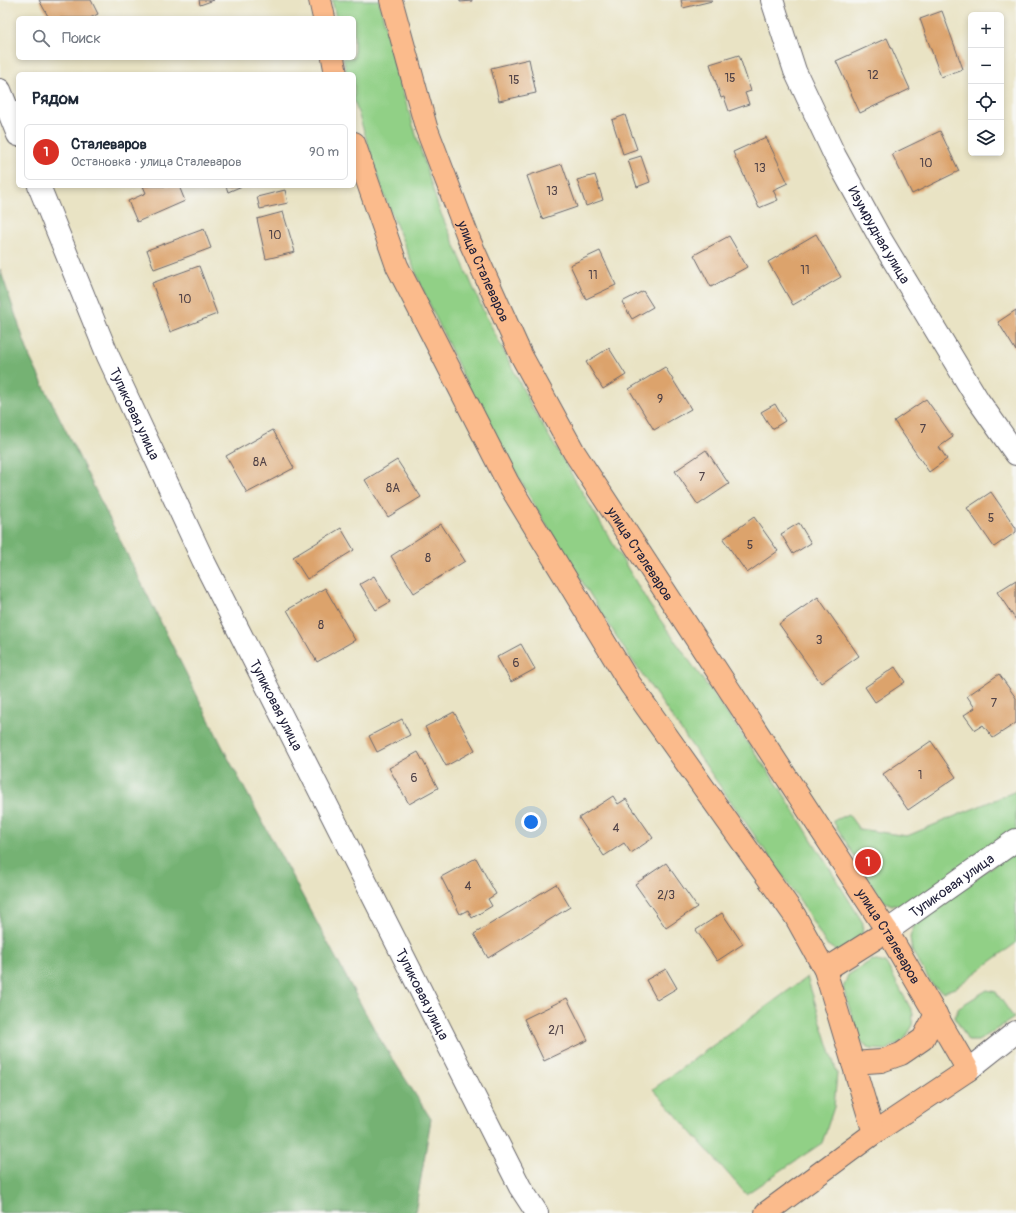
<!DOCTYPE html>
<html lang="ru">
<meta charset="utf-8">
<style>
body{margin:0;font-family:Pangolin,sans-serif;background:#f2f2f3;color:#1f2937}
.controls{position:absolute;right:12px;top:12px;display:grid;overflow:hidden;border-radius:6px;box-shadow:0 2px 6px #0003}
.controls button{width:36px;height:36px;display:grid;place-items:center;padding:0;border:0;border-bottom:1px solid #e0e1e3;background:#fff;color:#1f2937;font:20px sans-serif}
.you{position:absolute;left:531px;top:822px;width:14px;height:14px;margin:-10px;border:3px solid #fff;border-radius:50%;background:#1a73e8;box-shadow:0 0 0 6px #1a73e833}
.badge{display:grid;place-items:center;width:26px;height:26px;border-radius:50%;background:#d93025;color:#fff;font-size:13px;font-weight:700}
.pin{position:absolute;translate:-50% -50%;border:2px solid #fff;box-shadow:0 1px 4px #0006}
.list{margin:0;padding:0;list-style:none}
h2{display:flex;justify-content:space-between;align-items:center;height:52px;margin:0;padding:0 16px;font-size:17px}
h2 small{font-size:13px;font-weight:400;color:#747a83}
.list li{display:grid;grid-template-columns:26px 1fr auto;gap:12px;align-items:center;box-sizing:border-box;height:56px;margin:0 8px 8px;padding:0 8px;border:1px solid #e0e1e3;border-radius:6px}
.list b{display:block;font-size:15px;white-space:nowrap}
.list p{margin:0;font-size:13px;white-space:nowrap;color:#747a83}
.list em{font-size:13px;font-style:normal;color:#747a83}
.icon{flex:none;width:22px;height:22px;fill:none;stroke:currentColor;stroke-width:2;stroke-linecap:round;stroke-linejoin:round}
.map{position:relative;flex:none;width:1016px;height:1213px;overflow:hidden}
.search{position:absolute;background:#fff;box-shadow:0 2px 6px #0003;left:16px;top:16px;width:340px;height:44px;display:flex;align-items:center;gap:10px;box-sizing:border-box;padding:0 14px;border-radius:6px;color:#747a83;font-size:15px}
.panel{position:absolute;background:#fff;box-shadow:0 2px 6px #0003;left:16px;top:72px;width:340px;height:116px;border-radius:6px}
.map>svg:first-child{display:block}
.green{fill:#91d086;stroke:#5a7960}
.forest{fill:#74b273;stroke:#4b6a57}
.building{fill:#dca36c}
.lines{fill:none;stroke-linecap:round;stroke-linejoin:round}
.minor-casing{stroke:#68666b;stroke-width:24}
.major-casing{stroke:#68666b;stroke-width:24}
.minor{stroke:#fff;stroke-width:22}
.major{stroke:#fbbb8c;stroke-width:22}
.labels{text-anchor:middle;stroke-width:4;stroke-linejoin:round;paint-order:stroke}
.number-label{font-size:12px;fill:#504247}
.street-label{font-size:14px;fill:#22223b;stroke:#f6f6f2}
</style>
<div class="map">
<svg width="1016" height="1213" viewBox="0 0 1016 1213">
<rect width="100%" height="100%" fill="#f6f6f2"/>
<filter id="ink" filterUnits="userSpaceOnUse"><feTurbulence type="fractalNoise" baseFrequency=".025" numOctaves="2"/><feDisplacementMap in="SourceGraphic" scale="8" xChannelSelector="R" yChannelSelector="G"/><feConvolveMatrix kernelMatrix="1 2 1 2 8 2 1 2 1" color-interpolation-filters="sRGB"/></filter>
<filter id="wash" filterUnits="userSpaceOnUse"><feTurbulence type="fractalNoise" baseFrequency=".012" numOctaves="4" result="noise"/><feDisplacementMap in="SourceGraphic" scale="16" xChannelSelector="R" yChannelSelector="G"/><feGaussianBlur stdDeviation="0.9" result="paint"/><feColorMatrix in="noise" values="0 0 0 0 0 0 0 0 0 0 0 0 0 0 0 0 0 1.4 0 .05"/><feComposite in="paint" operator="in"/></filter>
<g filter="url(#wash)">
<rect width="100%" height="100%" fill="#e9e3c4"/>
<!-- green -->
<g class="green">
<path d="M 332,0 L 379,0 L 395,67 L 439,209 L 483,310 L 534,411 L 649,604 L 780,788 L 863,923 L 862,937 L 839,953 L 826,944 L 801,902 L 625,650 L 542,518 L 472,395 L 422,288 L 384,195 L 354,100 L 354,74 L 347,74 L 343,58 L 354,58 L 354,18 L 336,18 Z"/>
<path d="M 1016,791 L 1016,831 L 908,906 L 892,905 L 881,900 L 833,821 L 848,814 L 859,829 L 907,836 Z"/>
<path d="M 1016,850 L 1016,943 L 955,988 L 943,992 L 933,986 L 912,951 L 910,937 L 914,926 L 920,916 Z"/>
<path d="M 872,960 L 886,963 L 913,1013 L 912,1027 L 904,1040 L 886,1050 L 871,1049 L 860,1041 L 843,988 L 848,975 Z"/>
<path d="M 807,977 L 837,1073 L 834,1107 L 822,1143 L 746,1194 L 653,1089 Z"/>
<path d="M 987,990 L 996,992 L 1014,1018 L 978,1041 L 968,1041 L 955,1017 L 959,1007 Z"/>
</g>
<!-- forest -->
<path class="forest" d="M 0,269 L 30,358 L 227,756 L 378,1036 L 431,1119 L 415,1213 L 0,1213 Z"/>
<g id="blocks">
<!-- building -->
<g class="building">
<path d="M 39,0 L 91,0 L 98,14 L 90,18 L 49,18 Z"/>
<path d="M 199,0 L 214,0 L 200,5 Z"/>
<path d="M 460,0 L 472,0 L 472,1 L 460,2 Z"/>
<path d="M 681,0 L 712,0 L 712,1 L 683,8 Z"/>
<path d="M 942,11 L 963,69 L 941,77 L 920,19 Z"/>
<path d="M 887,38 L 910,89 L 860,113 L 836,61 Z"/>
<path d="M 739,55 L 751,91 L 745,93 L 749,104 L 729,111 L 724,97 L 721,98 L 710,64 Z"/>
<path d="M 529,59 L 536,93 L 499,101 L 491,68 Z"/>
<path d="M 625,115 L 637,149 L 623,154 L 612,120 Z"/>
<path d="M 940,131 L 959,171 L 912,194 L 892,154 Z"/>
<path d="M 766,137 L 788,183 L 773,190 L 778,200 L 759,208 L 733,152 Z"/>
<path d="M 641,156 L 650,182 L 637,187 L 628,160 Z"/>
<path d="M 562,164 L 577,207 L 542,219 L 527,176 Z"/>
<path d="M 595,175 L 603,200 L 586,206 L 577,180 Z"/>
<path d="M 143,186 L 179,186 L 185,201 L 137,222 L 128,201 L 146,193 Z"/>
<path d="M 226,186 L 242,186 L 228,192 Z"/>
<path d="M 285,190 L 288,203 L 260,209 L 257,197 Z"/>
<path d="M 283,212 L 295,252 L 266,259 L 257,219 Z"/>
<path d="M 204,229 L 211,248 L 154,269 L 147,250 Z"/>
<path d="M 816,234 L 841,277 L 793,305 L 768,262 Z"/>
<path d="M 729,236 L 747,267 L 711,287 L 694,255 Z"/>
<path d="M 600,251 L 616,285 L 586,299 L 570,265 Z"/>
<path d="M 199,266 L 217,314 L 170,332 L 152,283 Z"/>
<path d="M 643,291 L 653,307 L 632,319 L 622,302 Z"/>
<path d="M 1016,310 L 1016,351 L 998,322 Z"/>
<path d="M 609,348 L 626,375 L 603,389 L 586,362 Z"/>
<path d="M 665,367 L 691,409 L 654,430 L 629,389 Z"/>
<path d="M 926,399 L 953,437 L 939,447 L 947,459 L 929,472 L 894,421 Z"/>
<path d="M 775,404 L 785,421 L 772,429 L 761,412 Z"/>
<path d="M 273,430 L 294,468 L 247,493 L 226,456 Z"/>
<path d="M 706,450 L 729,484 L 698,505 L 675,471 Z"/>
<path d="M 397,460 L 421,497 L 388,517 L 365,480 Z"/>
<path d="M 991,492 L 1016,528 L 1016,532 L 994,547 L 967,508 Z"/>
<path d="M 754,517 L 778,551 L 747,573 L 723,539 Z"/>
<path d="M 799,523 L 811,543 L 793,554 L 781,534 Z"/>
<path d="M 441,524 L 465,561 L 414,593 L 391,556 Z"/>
<path d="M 341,528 L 354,550 L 307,579 L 293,557 Z"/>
<path d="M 374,576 L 390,602 L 376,610 L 360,584 Z"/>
<path d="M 1016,580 L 1016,620 L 997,592 Z"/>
<path d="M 325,588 L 355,640 L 317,662 L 287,610 Z"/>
<path d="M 818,597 L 859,656 L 821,683 L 779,624 Z"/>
<path d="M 521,644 L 535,669 L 511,682 L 497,657 Z"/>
<path d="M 895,667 L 905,682 L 875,702 L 865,687 Z"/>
<path d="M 999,674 L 1016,698 L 1016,723 L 993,738 L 983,725 L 975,730 L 964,715 L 975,708 L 967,696 Z"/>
<path d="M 454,712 L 475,750 L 446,766 L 425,727 Z"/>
<path d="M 402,719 L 410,735 L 377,752 L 369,736 Z"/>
<path d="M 931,741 L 956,777 L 908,810 L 883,774 Z"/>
<path d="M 418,752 L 438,788 L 409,804 L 389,768 Z"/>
<path d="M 613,796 L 618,804 L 626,799 L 653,838 L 631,853 L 624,843 L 604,856 L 579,818 Z"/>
<path d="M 476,858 L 496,894 L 488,899 L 492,906 L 472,918 L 468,910 L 460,914 L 441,877 Z"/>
<path d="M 666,863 L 697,907 L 666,928 L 635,884 Z"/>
<path d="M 556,884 L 570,907 L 488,958 L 474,934 Z"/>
<path d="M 722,913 L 743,944 L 717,961 L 696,930 Z"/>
<path d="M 666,969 L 677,988 L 657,1000 L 646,980 Z"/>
<path d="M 567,998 L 588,1040 L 544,1061 L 524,1019 Z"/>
</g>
</g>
</g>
<g filter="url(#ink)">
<use href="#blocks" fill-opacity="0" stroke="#68666b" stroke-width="1"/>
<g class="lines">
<!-- minor casing -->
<g class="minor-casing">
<g id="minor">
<path id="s1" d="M 772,0 L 795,71 L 835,156 L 880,238 L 978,400 L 1016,454"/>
<path d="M 0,90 L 18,135"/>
<path id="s2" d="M 39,186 L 108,356 L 203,560 L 520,1187 L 537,1213"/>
<path id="s3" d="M 887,931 L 1016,840"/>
<path d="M 968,1070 L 1016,1032"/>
</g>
</g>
<!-- major casing -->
<g class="major-casing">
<g id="major">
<path d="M 320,0 L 324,18"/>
<path id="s4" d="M 391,0 L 426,127 L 470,242 L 521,355 L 574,452 L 887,931 L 968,1070 L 874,1133 L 766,1213"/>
<path d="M 333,58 L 336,74"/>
<path d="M 354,143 L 397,266 L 508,483 L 630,684 L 795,916 L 825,970 L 874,1133"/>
<path d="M 825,970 L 887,931"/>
<path d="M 853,1063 L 881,1061 L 901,1054 L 923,1039 L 936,1014"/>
</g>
</g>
<!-- minor -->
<use href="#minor" class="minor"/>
<!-- major -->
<use href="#major" class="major"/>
</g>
</g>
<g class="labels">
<!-- number labels -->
<g class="number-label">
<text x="873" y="79">12</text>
<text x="730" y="82">15</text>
<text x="514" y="84">15</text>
<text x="926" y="167">10</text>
<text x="760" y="172">13</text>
<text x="552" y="195">13</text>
<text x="275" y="239">10</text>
<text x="805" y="274">11</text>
<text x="593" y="279">11</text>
<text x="185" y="303">10</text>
<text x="660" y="403">9</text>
<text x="923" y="433">7</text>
<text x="260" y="466">8А</text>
<text x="702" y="481">7</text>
<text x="393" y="492">8А</text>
<text x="991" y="522">5</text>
<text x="750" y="549">5</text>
<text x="428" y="562">8</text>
<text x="321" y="629">8</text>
<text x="819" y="644">3</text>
<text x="516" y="667">6</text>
<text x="994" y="707">7</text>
<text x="920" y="779">1</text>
<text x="414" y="782">6</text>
<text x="616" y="832">4</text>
<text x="468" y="890">4</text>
<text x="666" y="899">2/3</text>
<text x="556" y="1034">2/1</text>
</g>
<!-- street labels -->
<g class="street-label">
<text dy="5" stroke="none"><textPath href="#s1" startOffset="259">Изумрудная улица</textPath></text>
<text dy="5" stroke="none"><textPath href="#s4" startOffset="287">улица Сталеваров</textPath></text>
<text dy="5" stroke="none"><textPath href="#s2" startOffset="247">Тупиковая улица</textPath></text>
<text dy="5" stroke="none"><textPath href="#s4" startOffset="611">улица Сталеваров</textPath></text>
<text dy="5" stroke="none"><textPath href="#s2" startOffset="571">Тупиковая улица</textPath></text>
<text dy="5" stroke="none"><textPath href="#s3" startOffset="79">Тупиковая улица</textPath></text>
<text dy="5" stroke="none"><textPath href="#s4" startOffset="1067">улица Сталеваров</textPath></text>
<text dy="5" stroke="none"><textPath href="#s2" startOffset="895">Тупиковая улица</textPath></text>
</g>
</g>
</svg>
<div class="controls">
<button>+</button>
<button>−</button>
<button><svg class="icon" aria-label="locate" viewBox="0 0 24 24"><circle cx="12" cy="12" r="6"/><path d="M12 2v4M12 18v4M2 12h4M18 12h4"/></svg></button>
<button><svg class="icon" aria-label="layers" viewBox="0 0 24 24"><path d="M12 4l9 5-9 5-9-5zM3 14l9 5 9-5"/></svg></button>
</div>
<div class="you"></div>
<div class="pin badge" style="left:868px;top:862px">1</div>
<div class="search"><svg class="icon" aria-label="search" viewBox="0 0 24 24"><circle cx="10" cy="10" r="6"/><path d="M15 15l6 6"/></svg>Поиск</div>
<section class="panel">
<h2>Рядом<small></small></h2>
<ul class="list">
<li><span class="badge">1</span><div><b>Сталеваров</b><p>Остановка · улица Сталеваров</p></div><em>90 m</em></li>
</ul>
</section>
</div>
